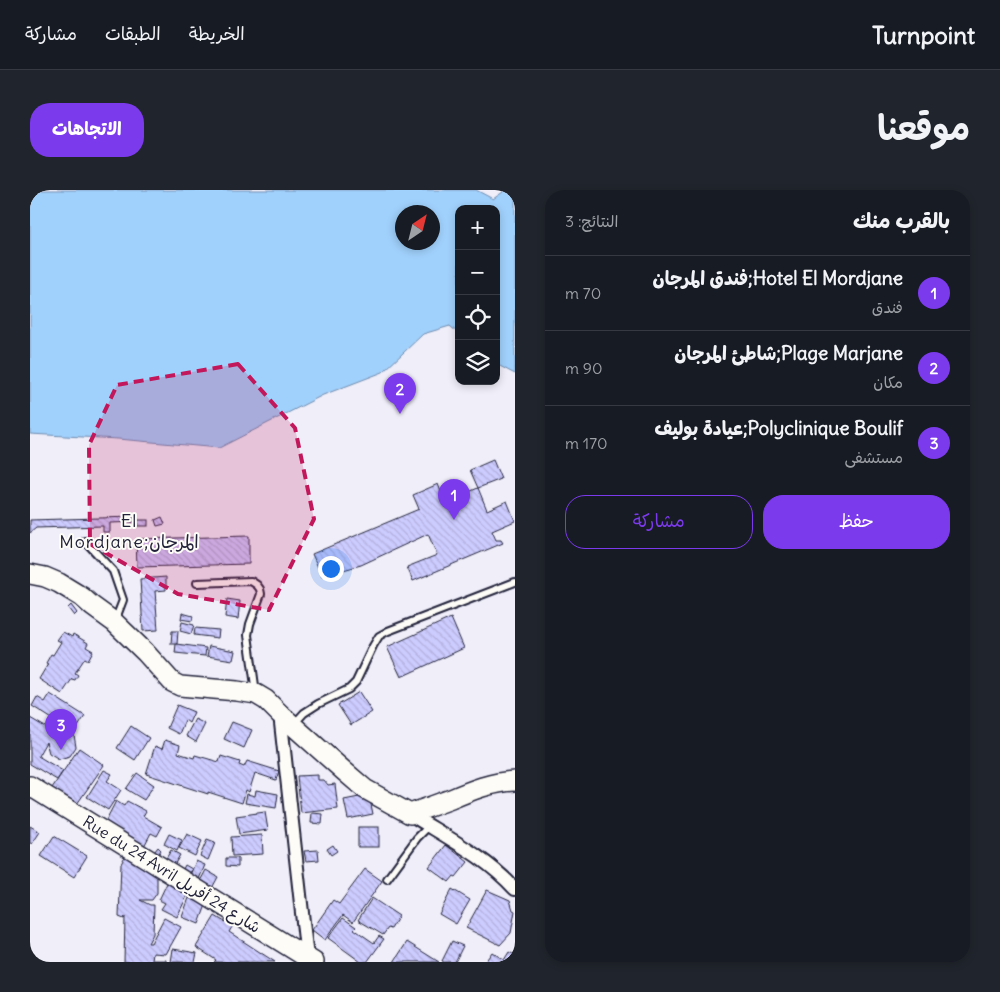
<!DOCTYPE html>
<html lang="ar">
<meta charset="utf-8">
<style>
body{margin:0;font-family:Delius,"Playpen Sans Arabic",sans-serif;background:#20242c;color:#f1f3f6;direction:rtl}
.controls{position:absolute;right:15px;top:15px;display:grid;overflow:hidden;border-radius:10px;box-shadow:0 2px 8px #0003}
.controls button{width:45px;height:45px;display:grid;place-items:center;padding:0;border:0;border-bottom:1px solid #363941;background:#171b24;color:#f1f3f6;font:25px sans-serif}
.compass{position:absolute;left:365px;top:15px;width:45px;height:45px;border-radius:50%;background:#171b24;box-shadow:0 2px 8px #0003;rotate:35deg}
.you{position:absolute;left:300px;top:378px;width:18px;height:18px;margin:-12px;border:4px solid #fff;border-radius:50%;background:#1a73e8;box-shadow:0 0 0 8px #1a73e833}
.badge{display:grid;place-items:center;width:32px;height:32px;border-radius:50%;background:#7c3aed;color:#fff;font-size:16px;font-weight:700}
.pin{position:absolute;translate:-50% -41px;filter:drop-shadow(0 1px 2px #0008)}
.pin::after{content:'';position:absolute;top:26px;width:18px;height:15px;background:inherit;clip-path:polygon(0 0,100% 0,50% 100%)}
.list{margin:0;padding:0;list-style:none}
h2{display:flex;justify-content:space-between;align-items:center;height:65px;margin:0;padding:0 20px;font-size:21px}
h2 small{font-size:16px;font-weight:400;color:#9ea1a6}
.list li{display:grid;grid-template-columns:32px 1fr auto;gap:15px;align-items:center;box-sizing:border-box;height:75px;padding:0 20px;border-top:1px solid #363941}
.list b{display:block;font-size:19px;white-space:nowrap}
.list p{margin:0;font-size:16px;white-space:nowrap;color:#9ea1a6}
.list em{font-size:16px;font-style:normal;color:#9ea1a6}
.actions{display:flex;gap:10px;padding:15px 20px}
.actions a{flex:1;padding:11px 0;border:1px solid #7c3aed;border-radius:20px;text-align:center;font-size:18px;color:#7c3aed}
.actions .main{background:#7c3aed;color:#fff}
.icon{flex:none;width:28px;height:28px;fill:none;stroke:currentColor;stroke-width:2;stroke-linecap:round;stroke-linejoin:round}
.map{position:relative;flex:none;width:485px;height:772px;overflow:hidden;direction:ltr;border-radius:20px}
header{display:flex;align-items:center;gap:30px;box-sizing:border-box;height:70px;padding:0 25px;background:#171b24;border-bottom:1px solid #363941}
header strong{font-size:24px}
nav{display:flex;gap:28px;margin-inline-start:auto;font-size:18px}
.intro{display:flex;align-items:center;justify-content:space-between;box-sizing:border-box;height:120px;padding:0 30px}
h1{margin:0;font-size:35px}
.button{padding:12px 22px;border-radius:20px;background:#7c3aed;color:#fff;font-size:18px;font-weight:700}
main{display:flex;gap:30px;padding:0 30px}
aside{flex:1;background:#171b24;border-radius:20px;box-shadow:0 2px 8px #0003}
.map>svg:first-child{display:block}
.water{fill:#a0d1fc;stroke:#6e8baf;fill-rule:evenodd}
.building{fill:url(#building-back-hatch);stroke:#22223b}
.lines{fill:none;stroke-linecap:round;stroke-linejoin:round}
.lane-casing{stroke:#22223b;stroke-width:10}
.street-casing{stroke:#22223b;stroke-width:16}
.secondary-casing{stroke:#22223b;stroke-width:22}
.lane{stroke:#fdfcf7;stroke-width:6}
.street{stroke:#fdfcf7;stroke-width:12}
.secondary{stroke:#fdfcf7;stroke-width:19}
.marked{fill:#c2185b;fill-opacity:0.2;stroke:#c2185b;stroke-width:4;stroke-dasharray:10 6;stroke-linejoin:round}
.labels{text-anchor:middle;stroke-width:4;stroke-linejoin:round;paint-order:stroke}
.street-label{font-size:16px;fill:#22223b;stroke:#fdfcf7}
.neighbourhood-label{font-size:18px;letter-spacing:1px;fill:#22223b;stroke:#fdfcf7}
</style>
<header>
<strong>Turnpoint</strong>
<nav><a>الخريطة</a><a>الطبقات</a><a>مشاركة</a></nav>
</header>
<div class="intro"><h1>موقعنا</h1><a class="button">الاتجاهات</a></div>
<main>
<aside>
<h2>بالقرب منك<small>النتائج: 3</small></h2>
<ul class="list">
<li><span class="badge">1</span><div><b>Hotel El Mordjane;فندق المرجان</b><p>فندق</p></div><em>70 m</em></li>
<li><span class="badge">2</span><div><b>Plage Marjane;شاطئ المرجان</b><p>مكان</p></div><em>90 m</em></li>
<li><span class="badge">3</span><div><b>Polyclinique Boulif;عيادة بوليف</b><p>مستشفى</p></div><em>170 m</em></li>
</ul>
<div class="actions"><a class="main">حفظ</a><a>مشاركة</a></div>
</aside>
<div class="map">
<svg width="485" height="772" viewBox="0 0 485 772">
<defs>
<pattern id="building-back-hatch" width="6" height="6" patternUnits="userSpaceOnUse" patternTransform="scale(1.25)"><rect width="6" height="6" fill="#cdccff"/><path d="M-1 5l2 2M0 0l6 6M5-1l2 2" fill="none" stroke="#b0afdb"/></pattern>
</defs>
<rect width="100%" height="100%" fill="#efeef9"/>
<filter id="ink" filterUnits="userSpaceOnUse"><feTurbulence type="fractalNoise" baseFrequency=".02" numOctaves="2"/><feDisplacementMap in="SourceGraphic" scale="10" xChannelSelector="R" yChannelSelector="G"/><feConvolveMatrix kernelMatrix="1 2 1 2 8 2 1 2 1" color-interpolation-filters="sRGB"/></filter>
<g filter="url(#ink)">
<!-- water -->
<path class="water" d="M 0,0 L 446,0 L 463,9 L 473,2 L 473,0 L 485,0 L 485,184 L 466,174 L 466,19 L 429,19 L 429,144 L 420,136 L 393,144 L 353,182 L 293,205 L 189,258 L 88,249 L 0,244 ZM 372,22 L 402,22 L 402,52 L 372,52 Z"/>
<!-- building -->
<g class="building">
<path d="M 463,270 L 471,289 L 448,298 L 457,320 L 477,311 L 485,331 L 462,341 L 466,350 L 471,350 L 473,353 L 383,391 L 377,377 L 407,365 L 398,344 L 331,375 L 292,386 L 282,364 L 389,319 L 383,305 L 408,294 L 415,312 L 448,298 L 440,280 Z"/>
<path d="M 103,327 L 108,332 L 80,333 L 80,342 L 73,342 L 73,336 L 6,338 L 0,343 L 0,330 Z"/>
<path d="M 132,327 L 135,334 L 127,336 L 125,330 Z"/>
<rect x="107" y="330" width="11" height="6"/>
<path d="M 219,346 L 219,374 L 107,377 L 106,349 Z"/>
<path d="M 136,387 L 136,400 L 125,401 L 128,440 L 113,441 L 110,389 Z"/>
<path d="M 197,409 L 210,411 L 208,429 L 195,427 Z"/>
<path d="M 41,415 L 47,423 L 44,426 L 38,418 Z"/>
<path d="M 152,423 L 163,426 L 162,431 L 151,429 Z"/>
<path d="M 421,428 L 434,458 L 371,487 L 357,457 Z"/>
<path d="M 152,432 L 164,435 L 161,444 L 150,441 Z"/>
<path d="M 165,438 L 189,440 L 188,448 L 164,445 Z"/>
<path d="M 142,441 L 148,441 L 147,454 L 141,454 Z"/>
<path d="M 33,442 L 42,447 L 43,444 L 58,453 L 56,457 L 63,461 L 58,470 L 55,468 L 45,483 L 48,485 L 45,490 L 42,489 L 32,504 L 9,489 L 18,474 L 16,473 L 21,464 L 23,465 L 31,452 L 27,450 Z"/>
<path d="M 146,454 L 176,458 L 175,466 L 145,463 Z"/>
<path d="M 179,456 L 205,461 L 203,470 L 177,466 Z"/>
<path d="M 329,502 L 342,522 L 321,535 L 308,515 Z"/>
<path d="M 20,504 L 55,526 L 44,543 L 2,516 L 7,507 L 15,512 Z"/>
<path d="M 147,515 L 164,522 L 159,533 L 155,530 L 149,544 L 137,538 Z"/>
<path d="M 0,528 L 22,541 L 33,539 L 44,545 L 46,557 L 40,566 L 29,569 L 19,563 L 16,552 L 8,566 L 33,581 L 27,590 L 0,574 Z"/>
<path d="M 165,529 L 175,534 L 166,552 L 156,546 Z"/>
<path d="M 202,532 L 222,540 L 214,558 L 194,549 Z"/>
<path d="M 101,536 L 119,548 L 105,570 L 87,558 Z"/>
<path d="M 135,550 L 150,555 L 148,563 L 164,568 L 165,565 L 189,572 L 191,566 L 210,572 L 209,575 L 214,577 L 217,571 L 249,581 L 246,590 L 225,583 L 219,602 L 216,600 L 212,613 L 178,602 L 178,604 L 116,584 L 125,556 L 132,559 Z"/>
<path d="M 49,558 L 74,575 L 47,614 L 22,598 Z"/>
<path d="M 74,580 L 82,584 L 77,591 L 91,600 L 78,620 L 57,607 Z"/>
<path d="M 107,583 L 124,595 L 114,610 L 96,599 Z"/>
<path d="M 288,585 L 288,590 L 294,590 L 298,595 L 305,594 L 308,619 L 271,623 L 267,586 Z"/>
<path d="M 226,600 L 248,604 L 246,618 L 215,613 L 217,604 L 225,606 Z"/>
<path d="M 339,605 L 343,624 L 318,629 L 314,610 Z"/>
<path d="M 86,611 L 94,616 L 97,611 L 116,621 L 113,626 L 132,637 L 127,646 L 121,643 L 113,658 L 73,636 Z"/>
<path d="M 235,622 L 238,640 L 209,644 L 206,626 Z"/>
<path d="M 282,623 L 293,624 L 292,634 L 281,633 Z"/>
<path d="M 0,636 L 10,642 L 2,654 L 0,653 Z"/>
<rect x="328" y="637" width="21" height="20"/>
<path d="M 139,644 L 152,650 L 147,661 L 134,654 Z"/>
<path d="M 157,644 L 172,651 L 165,666 L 149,658 Z"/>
<path d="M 232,645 L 233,664 L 202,666 L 201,647 Z"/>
<path d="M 24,646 L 57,666 L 44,687 L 11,666 Z"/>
<path d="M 177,650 L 185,653 L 178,670 L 170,666 Z"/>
<path d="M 303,655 L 307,661 L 301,665 L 297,659 Z"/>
<path d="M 416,655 L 438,672 L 426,687 L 424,686 L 419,692 L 399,677 Z"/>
<path d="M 128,657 L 131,660 L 125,669 L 121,666 Z"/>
<path d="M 141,660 L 150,665 L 143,677 L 134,672 Z"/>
<path d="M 288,660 L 289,670 L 276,671 L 274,661 Z"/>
<path d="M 96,664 L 127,681 L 127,703 L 122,710 L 110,710 L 120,715 L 124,715 L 123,744 L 118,753 L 121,753 L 134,728 L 151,737 L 136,764 L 123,763 L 122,770 L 136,770 L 136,772 L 94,772 L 95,727 L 94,729 L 89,727 L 91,674 Z"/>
<path d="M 196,668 L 208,668 L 208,677 L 196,676 Z"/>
<path d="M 166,671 L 175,675 L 169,689 L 160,685 Z"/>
<path d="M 155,675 L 162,679 L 158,687 L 151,683 Z"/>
<path d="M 335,679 L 352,691 L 323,732 L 313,725 L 295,750 L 282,740 L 303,710 L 309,714 Z"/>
<path d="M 176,680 L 188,687 L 181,700 L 169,693 Z"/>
<path d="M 137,693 L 158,704 L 147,727 L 131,719 L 135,713 L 129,710 Z"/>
<path d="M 422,699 L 440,710 L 426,734 L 409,724 Z"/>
<path d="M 457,700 L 480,710 L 483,720 L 485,721 L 481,743 L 470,755 L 436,738 Z"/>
<path d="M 159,708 L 176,715 L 169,734 L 152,727 Z"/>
<path d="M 342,708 L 369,726 L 361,739 L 358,738 L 353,745 L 328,730 Z"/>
<path d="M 200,725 L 207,729 L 199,742 L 245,772 L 184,772 L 186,770 L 166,757 L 185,726 L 195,732 Z"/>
<path d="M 313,728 L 326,737 L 324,739 L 344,753 L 349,746 L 354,749 L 337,772 L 331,772 L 298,748 Z"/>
<path d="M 422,751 L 433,756 L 425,772 L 414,772 L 412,771 Z"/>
<path d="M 377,752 L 409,772 L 364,772 Z"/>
<path d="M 143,759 L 167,763 L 165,772 L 141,772 Z"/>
<path d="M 462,762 L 474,770 L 479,762 L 485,765 L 485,772 L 455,772 Z"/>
</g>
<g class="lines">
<!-- lane casing -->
<g class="lane-casing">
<g id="lane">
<path d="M 55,351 L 83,381 L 93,410 L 85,431"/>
<path d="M 167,393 L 221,391 L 227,395 L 230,399 L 231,404 L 220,434 L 218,445 L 226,503"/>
<path d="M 264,534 L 274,523 L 288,514 L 319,499 L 326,492 L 343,456 L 349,446 L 358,441 L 485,392"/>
<path d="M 357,689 L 387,648 L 399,636"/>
</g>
</g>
<!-- street casing -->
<g class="street-casing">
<g id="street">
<path d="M 250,524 L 277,768"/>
<path d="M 380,624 C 416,647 456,667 485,699"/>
</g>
</g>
<!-- secondary casing -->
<g class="secondary-casing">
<g id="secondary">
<path d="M 0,384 L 15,387 L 29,393 L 52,407 L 62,416 L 84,432 L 115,462 L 142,492 L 150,496 L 207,501 L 226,504 L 236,510 L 250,524 L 314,581 L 335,599 L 380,624 C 394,619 407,614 421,609 C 442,600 462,592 485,591"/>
<path d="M 0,596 L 284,772"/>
</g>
</g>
<!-- lane -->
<use href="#lane" class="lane"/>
<!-- street -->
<use href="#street" class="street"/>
<!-- secondary -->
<use href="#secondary" class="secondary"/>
</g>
</g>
<!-- marked area -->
<path class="marked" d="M 208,174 L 265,238 L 284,329 L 239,420 L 148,404 L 60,354 L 59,255 L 87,195 Z"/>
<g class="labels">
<!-- street labels -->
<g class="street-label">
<text transform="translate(142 684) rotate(32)" y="6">Rue du 24 Avril شارع 24 أفريل</text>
</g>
<!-- neighbourhood labels -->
<g class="neighbourhood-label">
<text x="99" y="337">El<tspan x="99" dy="21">Mordjane;المرجان</tspan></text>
</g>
</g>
</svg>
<div class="controls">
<button>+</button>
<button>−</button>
<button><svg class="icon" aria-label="locate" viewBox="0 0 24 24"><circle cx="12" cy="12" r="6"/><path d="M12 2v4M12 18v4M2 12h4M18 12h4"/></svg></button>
<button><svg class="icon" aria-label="layers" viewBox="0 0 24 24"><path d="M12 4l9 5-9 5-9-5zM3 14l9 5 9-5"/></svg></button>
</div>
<svg class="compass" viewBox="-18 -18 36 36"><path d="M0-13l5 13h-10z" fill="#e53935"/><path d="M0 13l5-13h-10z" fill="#9ea1a6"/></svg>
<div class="you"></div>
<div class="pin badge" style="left:424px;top:330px">1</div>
<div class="pin badge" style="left:370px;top:224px">2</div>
<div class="pin badge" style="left:31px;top:560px">3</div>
</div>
</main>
